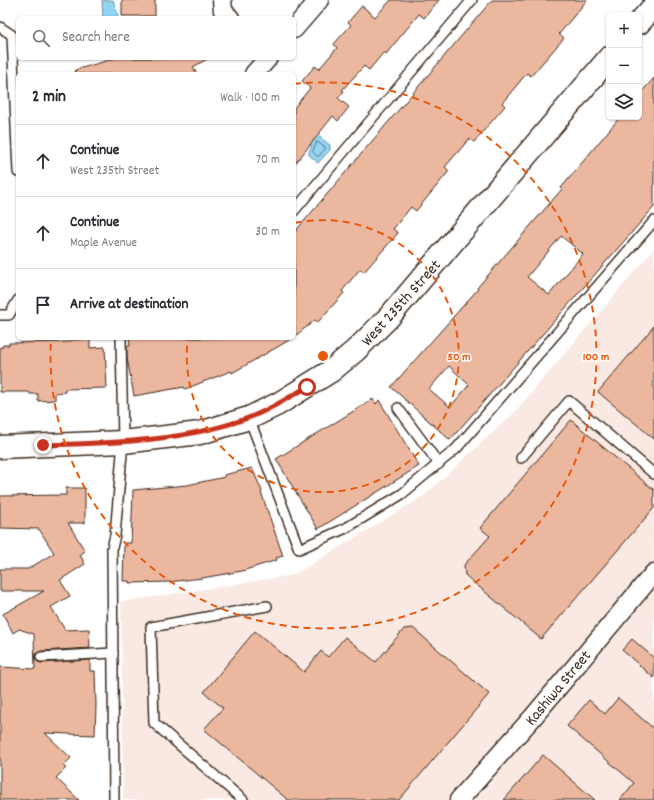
<!DOCTYPE html>
<meta charset="utf-8">
<style>
body{margin:0;font-family:Dekko,sans-serif;background:#f7f7f7;color:#2b2b33}
.controls{position:absolute;right:12px;top:12px;display:grid;overflow:hidden;border-radius:6px;box-shadow:0 1px 3px #0004}
.controls button{width:36px;height:36px;display:grid;place-items:center;padding:0;border:0;border-bottom:1px solid #e1e1e2;background:#fff;color:#2b2b33;font:20px sans-serif}
.stop{position:absolute;width:12px;height:12px;margin:-9px;border:3px solid #c8321e;border-radius:50%;background:#fff}
.stop.end{background:#c8321e;border-color:#fff;box-shadow:0 1px 4px #0008}
.list{margin:0;padding:0;list-style:none}
h2{display:flex;justify-content:space-between;align-items:center;height:52px;margin:0;padding:0 16px;font-size:17px}
h2 small{font-size:13px;font-weight:400;color:#7c7c81}
.list li{display:grid;grid-template-columns:26px 1fr auto;gap:12px;align-items:center;box-sizing:border-box;height:72px;padding:0 16px;border-top:1px solid #e1e1e2}
.list b{display:block;font-size:15px;white-space:nowrap}
.list p{margin:0;font-size:13px;white-space:nowrap;color:#7c7c81}
.list em{font-size:13px;font-style:normal;color:#7c7c81}
.icon{flex:none;width:22px;height:22px;fill:none;stroke:currentColor;stroke-width:2;stroke-linecap:round;stroke-linejoin:round}
.map{position:relative;flex:none;width:654px;height:800px;overflow:hidden}
.search{position:absolute;background:#fff;box-shadow:0 1px 3px #0004;left:16px;top:16px;width:280px;height:44px;display:flex;align-items:center;gap:10px;box-sizing:border-box;padding:0 14px;border-radius:6px;color:#7c7c81;font-size:15px}
.panel{position:absolute;background:#fff;box-shadow:0 1px 3px #0004;left:16px;top:72px;width:280px;height:268px;border-radius:6px}
.map>svg:first-child{display:block}
.built{fill:#f9e9e2}
.water{fill:#92d4f4;stroke:#6f909e}
.lines{fill:none;stroke-linecap:round;stroke-linejoin:round}
.shore{stroke:#5e6e74;stroke-width:1}
.building{fill:#ecb79f;stroke:#3b2a1e;fill-rule:evenodd}
.service-casing{stroke:#3b2a1e;stroke-width:12}
.minor-casing{stroke:#3b2a1e;stroke-width:21}
.tertiary-casing{stroke:#3b2a1e;stroke-width:25}
.service{stroke:#fff;stroke-width:9}
.minor{stroke:#fff;stroke-width:18}
.tertiary{stroke:#fff;stroke-width:22}
.route{stroke:#c8321e;stroke-width:5}
.ring{fill:none;stroke:#e8590c;stroke-width:2;stroke-dasharray:7 5}
.labels{text-anchor:middle;stroke-width:3;stroke-linejoin:round;paint-order:stroke}
.street-label{font-size:16px;fill:#3b2a1e;stroke:#fff}
.centre{fill:#e8590c;stroke:#fff;stroke-width:2}
.ring-label{font-size:12px;text-anchor:middle;font-weight:bold;fill:#e8590c;stroke:#fff;stroke-width:3;stroke-linejoin:round;paint-order:stroke}
</style>
<div class="map">
<svg width="654" height="800" viewBox="0 0 654 800">
<rect width="100%" height="100%" fill="#fff"/>
<filter id="ink" filterUnits="userSpaceOnUse"><feTurbulence type="fractalNoise" baseFrequency=".025" numOctaves="2"/><feDisplacementMap in="SourceGraphic" scale="8" xChannelSelector="R" yChannelSelector="G"/><feConvolveMatrix kernelMatrix="1 2 1 2 8 2 1 2 1" color-interpolation-filters="sRGB"/></filter>
<g filter="url(#ink)">
<!-- built -->
<path class="built" d="M 654,249 L 654,800 L 123,800 L 121,602 L 294,575 L 425,495 L 514,413 Z"/>
<!-- water -->
<g class="water">
<path d="M 102,0 L 113,0 L 118,15 L 115,18 L 103,18 Z"/>
<path d="M 317,135 L 330,145 L 330,150 L 318,163 L 309,155 L 309,151 L 312,146 L 309,145 Z"/>
</g>
<g class="lines">
<!-- shore -->
<path class="shore" d="M 317,142 L 326,148 L 318,157 L 313,152 Z"/>
</g>
<!-- building -->
<g class="building">
<rect x="122" y="0" width="33" height="16"/>
<path d="M 391,0 L 439,0 L 424,18 L 419,14 L 386,54 L 384,52 L 369,70 L 364,66 L 342,90 L 344,91 L 338,98 L 349,107 L 338,121 L 333,116 L 294,165 L 294,108 L 310,88 L 302,81 L 315,66 L 319,69 L 337,48 L 334,44 L 351,25 L 348,22 L 362,6 L 375,17 Z"/>
<path d="M 492,0 L 587,0 L 559,34 L 564,38 L 531,76 L 527,73 L 502,103 L 505,106 L 474,142 L 469,139 L 445,167 L 449,171 L 416,211 L 411,207 L 393,229 L 398,233 L 384,249 L 364,272 L 360,269 L 342,291 L 344,293 L 318,322 L 315,320 L 294,337 L 294,233 Z"/>
<path d="M 116,58 L 209,58 L 193,67 L 197,74 L 76,74 L 75,70 Z"/>
<path d="M 654,78 L 654,207 L 450,440 L 391,387 L 478,289 L 477,288 L 562,189 L 561,188 L 620,117 L 639,117 L 639,95 ZM 561,236 L 583,254 L 549,295 L 527,277 ZM 449,366 L 469,385 L 450,407 L 429,389 Z"/>
<path d="M 654,326 L 654,439 L 598,392 Z"/>
<path d="M 129,338 L 293,338 L 232,373 L 231,371 L 185,389 L 184,387 L 134,396 L 127,358 L 127,346 L 130,346 Z"/>
<path d="M 90,339 L 90,348 L 105,347 L 107,388 L 65,389 L 65,392 L 55,393 L 55,400 L 38,401 L 38,394 L 30,394 L 29,392 L 0,392 L 0,347 L 3,347 L 3,345 L 9,345 L 9,343 L 70,342 L 70,340 Z"/>
<path d="M 373,399 L 376,404 L 379,400 L 419,466 L 318,529 L 276,459 Z"/>
<path d="M 571,420 L 654,490 L 654,508 L 541,639 L 465,575 L 464,565 L 490,536 L 480,528 Z"/>
<path d="M 252,468 L 262,491 L 261,492 L 283,556 L 276,558 L 277,560 L 242,571 L 202,578 L 169,582 L 129,583 L 129,581 L 123,581 L 124,543 L 131,543 L 133,490 L 187,485 L 225,477 L 224,475 Z"/>
<path d="M 66,488 L 85,488 L 85,523 L 68,523 L 85,551 L 80,555 L 85,564 L 60,580 L 70,596 L 51,607 L 65,630 L 89,629 L 90,648 L 41,651 L 36,654 L 35,658 L 38,662 L 41,663 L 90,660 L 90,671 L 95,671 L 96,705 L 95,735 L 45,733 L 71,758 L 63,766 L 66,768 L 56,778 L 79,800 L 0,800 L 0,667 L 35,669 L 34,634 L 19,629 L 13,633 L 3,614 L 44,591 L 0,591 L 0,569 L 28,569 L 54,553 L 39,529 L 0,528 L 0,496 L 66,495 Z"/>
<path d="M 413,628 L 489,694 L 399,800 L 288,800 L 204,729 L 223,708 L 204,692 L 255,631 L 304,672 L 321,651 L 328,657 L 345,637 L 376,662 L 404,629 Z"/>
<path d="M 632,639 L 654,658 L 654,678 L 622,650 Z"/>
<path d="M 618,698 L 654,729 L 654,800 L 620,800 L 634,783 L 567,726 L 589,700 L 605,714 Z"/>
<path d="M 543,755 L 595,800 L 504,800 Z"/>
</g>
<g class="lines">
<!-- service casing -->
<g class="service-casing">
<g id="service">
<path d="M 0,27 L 12,35 L 18,172"/>
<path d="M 294,211 L 472,0"/>
<path d="M 0,315 L 9,315 L 18,300"/>
<path d="M 398,408 L 439,464"/>
<path d="M 249,418 L 299,549 L 346,528 L 402,494 L 456,449 L 654,221"/>
<path d="M 521,458 L 569,401 L 654,474"/>
<path d="M 41,657 L 113,653"/>
<path d="M 114,800 L 112,548 L 115,535 L 123,442 L 121,338"/>
<path d="M 243,800 L 154,723 L 151,627 L 267,606"/>
</g>
</g>
<!-- minor casing -->
<g class="minor-casing">
<g id="minor">
<path d="M 222,0 L 223,11 L 230,18"/>
<path d="M 294,29 L 319,0"/>
<path d="M 254,74 L 268,58"/>
<path d="M 459,800 L 533,717 L 654,573"/>
</g>
</g>
<!-- tertiary casing -->
<g class="tertiary-casing">
<g id="tertiary">
<path d="M 639,23 L 654,6"/>
<path d="M 0,447 L 123,442 L 200,433 L 249,418 L 278,404 L 331,371 L 356,350 L 389,317 L 609,58"/>
</g>
</g>
<!-- service -->
<use href="#service" class="service"/>
<!-- minor -->
<use href="#minor" class="minor"/>
<!-- tertiary -->
<use href="#tertiary" class="tertiary"/>
</g>
</g>
<g class="lines" filter="url(#ink)">
<!-- route -->
<path class="route" d="M 43,445 C 112,443 182,442 248,418 C 268,411 288,398 307,387"/>
</g>
<!-- distance rings -->
<g class="ring">
<path d="M295 223A136 136 0 1 1 188 338"/>
<path d="M294 84A273 273 0 1 1 51 339"/>
</g>
<g class="labels">
<!-- street labels -->
<g class="street-label">
<text transform="translate(400 302) rotate(-48)" y="6">West 235th Street</text>
<text transform="translate(557 687) rotate(-50)" y="6">Kashiwa Street</text>
</g>
</g>
<circle cx="323" cy="356" r="6" class="centre"/>
<g class="ring-label">
<text x="459" y="360">50 m</text>
<text x="596" y="360">100 m</text>
</g>
</svg>
<div class="controls">
<button>+</button>
<button>−</button>
<button><svg class="icon" aria-label="layers" viewBox="0 0 24 24"><path d="M12 4l9 5-9 5-9-5zM3 14l9 5 9-5"/></svg></button>
</div>
<div class="stop" style="left:307px;top:387px"></div>
<div class="stop end" style="left:43px;top:445px"></div>
<div class="search"><svg class="icon" aria-label="search" viewBox="0 0 24 24"><circle cx="10" cy="10" r="6"/><path d="M15 15l6 6"/></svg>Search here</div>
<section class="panel">
<h2>2 min<small>Walk · 100 m</small></h2>
<ul class="list">
<li><svg class="icon" aria-label="ahead" viewBox="0 0 24 24"><path d="M12 20V5M6 11l6-6 6 6"/></svg><div><b>Continue</b><p>West 235th Street</p></div><em>70 m</em></li>
<li><svg class="icon" aria-label="ahead" viewBox="0 0 24 24"><path d="M12 20V5M6 11l6-6 6 6"/></svg><div><b>Continue</b><p>Maple Avenue</p></div><em>30 m</em></li>
<li><svg class="icon" aria-label="arrive" viewBox="0 0 24 24"><path d="M6 21V4h12l-3 4 3 4H6"/></svg><div><b>Arrive at destination</b></div></li>
</ul>
</section>
</div>
